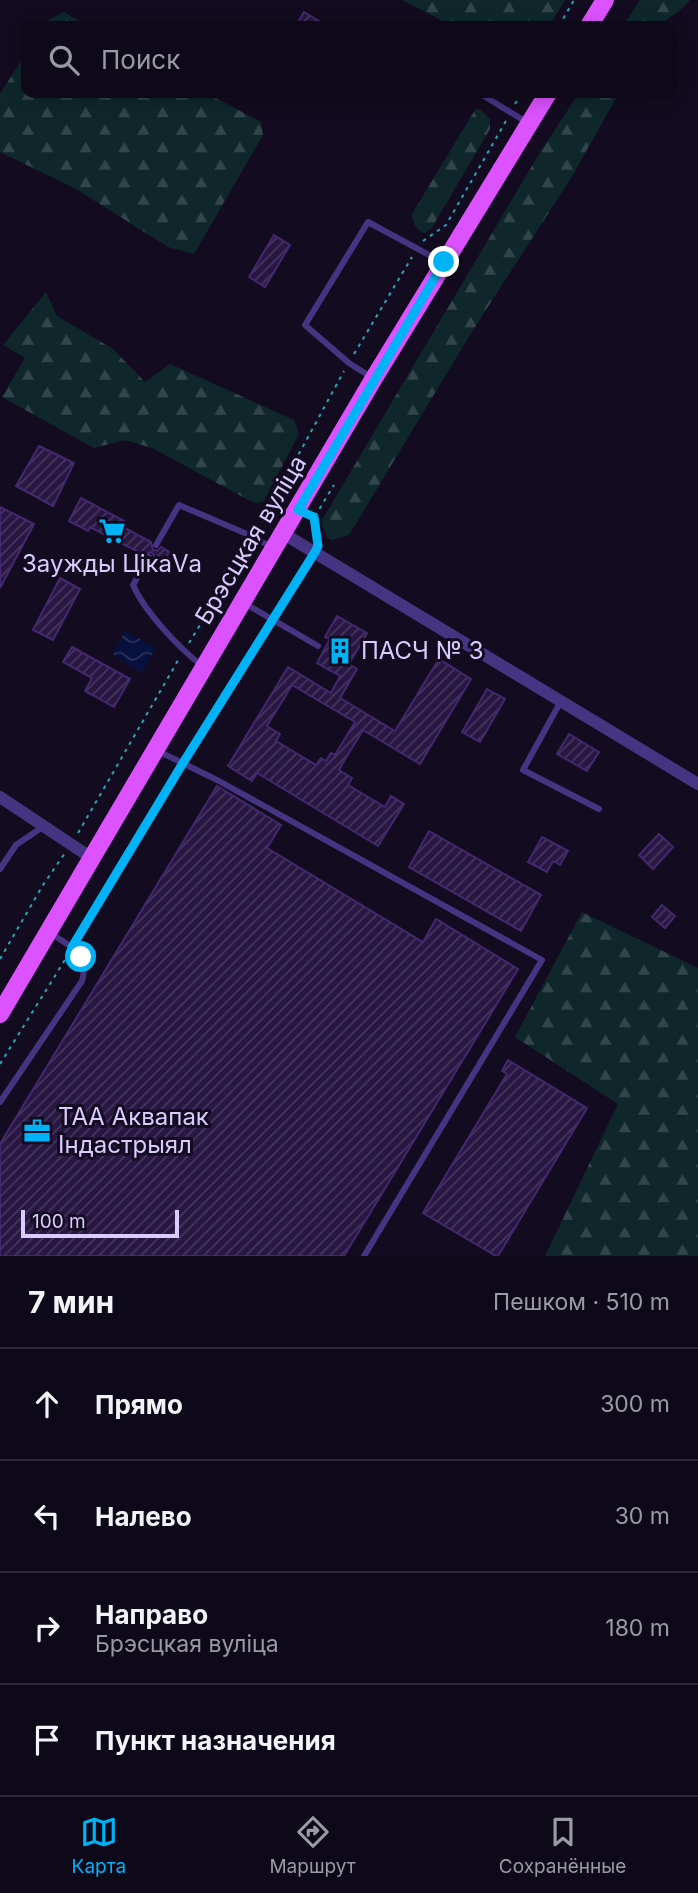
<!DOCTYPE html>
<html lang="ru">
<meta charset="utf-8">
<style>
body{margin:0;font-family:Inter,sans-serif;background:#1c1725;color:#f1f3f6}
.scale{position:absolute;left:21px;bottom:18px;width:158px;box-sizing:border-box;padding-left:7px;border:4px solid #dacbff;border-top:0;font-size:19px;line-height:24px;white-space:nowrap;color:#dacbff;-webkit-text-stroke:5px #130c20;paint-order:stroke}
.stop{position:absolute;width:21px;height:21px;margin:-16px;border:5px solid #00b2f6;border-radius:50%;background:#fff}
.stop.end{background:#00b2f6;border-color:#fff;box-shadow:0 2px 7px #0008}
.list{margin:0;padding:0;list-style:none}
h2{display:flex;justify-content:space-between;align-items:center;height:91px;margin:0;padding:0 28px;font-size:30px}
h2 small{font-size:23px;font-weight:400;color:#9b9aa2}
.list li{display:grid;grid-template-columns:46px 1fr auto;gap:21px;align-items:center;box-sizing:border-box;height:112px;padding:0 28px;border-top:2px solid #2e2a37}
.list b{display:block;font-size:26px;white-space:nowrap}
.list p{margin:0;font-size:23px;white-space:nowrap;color:#9b9aa2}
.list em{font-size:23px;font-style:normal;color:#9b9aa2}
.icon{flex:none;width:38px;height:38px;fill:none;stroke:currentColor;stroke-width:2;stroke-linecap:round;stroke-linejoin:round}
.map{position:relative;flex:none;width:698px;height:1256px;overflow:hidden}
.search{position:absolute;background:#0e0918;box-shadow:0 4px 18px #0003;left:21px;right:21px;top:21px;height:77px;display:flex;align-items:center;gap:18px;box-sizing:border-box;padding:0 24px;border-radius:14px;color:#9b9aa2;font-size:26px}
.sheet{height:539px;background:#0e0918}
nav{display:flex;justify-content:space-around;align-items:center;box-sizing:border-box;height:98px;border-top:2px solid #2e2a37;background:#0e0918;font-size:19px;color:#9b9aa2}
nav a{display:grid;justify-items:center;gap:4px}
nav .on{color:#00b2f6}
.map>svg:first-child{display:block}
.forest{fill:url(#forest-firs)}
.water{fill:url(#water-waves)}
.building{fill:url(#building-hatch);stroke:#43286f;stroke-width:2;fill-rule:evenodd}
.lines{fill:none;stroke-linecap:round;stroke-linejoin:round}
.path{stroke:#28a5b6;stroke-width:2;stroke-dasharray:3.5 5;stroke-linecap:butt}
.service{stroke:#453482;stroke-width:6}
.minor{stroke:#453482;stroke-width:12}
.primary{stroke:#dd52ff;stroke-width:18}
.route{stroke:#00b2f6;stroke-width:9}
.labels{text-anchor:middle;stroke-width:6;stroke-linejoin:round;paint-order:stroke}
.street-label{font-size:24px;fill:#dacbff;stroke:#130c20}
.poi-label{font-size:24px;fill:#dacbff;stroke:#130c20;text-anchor:start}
</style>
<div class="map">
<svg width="698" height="1256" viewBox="0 0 698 1256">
<defs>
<pattern id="forest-firs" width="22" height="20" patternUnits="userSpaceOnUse" patternTransform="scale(1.75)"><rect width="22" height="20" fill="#0f272b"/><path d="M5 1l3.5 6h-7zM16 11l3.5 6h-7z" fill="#31454b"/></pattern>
<pattern id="water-waves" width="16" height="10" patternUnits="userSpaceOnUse" patternTransform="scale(1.75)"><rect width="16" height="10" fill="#07113e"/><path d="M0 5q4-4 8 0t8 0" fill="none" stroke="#2b325b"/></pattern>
<pattern id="building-hatch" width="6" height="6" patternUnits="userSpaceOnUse" patternTransform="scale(1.75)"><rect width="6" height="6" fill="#271742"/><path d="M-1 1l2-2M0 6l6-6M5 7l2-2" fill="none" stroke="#46375e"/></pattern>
</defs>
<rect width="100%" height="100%" fill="#130c20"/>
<!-- forest -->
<g class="forest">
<path d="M 402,0 L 565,0 L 549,26 L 447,26 L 441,20 Z"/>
<path d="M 640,0 L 690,0 L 678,12 L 657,26 L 623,26 Z"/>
<path d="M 64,12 L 87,26 L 43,26 L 47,21 Z"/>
<path d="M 26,53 L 26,93 L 206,93 L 261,122 L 263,135 L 194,254 L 168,247 L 76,189 L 0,152 L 0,94 Z"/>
<path d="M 579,93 L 619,93 L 571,178 L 473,330 L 349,535 L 332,540 L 327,537 L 322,525 L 322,520 L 539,154 Z"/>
<path d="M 480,109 L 490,119 L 490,129 L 431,229 L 424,233 C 415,229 413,223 412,214 L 475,110 Z"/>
<path d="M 46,292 L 57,316 L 113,349 L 145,382 L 170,364 L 294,420 L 299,434 L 263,502 L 254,503 L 152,448 L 125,440 L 94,448 L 2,397 L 25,358 L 3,345 Z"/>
<path d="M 582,912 L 698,968 L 698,1256 L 545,1256 L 618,1104 L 515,1037 Z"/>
</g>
<!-- water -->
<path class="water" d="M 125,631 L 156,648 L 141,673 L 113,654 Z"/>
<!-- building -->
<g class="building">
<path d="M 304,12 L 327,26 L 296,26 Z"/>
<path d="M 274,235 L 290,245 L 265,287 L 249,277 Z"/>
<path d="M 39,446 L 74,463 L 53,506 L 16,486 Z"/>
<path d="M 81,498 L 124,521 L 121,526 L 151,542 L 153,550 L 157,551 L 161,547 L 169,552 L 163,565 L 154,560 L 154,555 L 151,552 L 144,555 L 90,527 L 88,531 L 69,521 Z"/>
<path d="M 0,507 L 34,524 L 0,588 Z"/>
<path d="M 60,578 L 80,589 L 53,640 L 33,630 Z"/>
<path d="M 337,616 L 367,633 L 349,664 L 357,669 L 340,698 L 395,731 L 439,659 L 471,679 L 420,764 L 363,730 L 344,761 L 339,770 L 352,778 L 348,785 L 385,807 L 391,796 L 404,804 L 378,846 L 257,773 L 252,781 L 228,766 L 288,667 L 331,693 L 340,676 L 317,663 L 330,639 L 325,637 ZM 292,685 L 355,722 L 335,755 L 331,753 L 326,761 L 321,758 L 316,765 L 276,741 L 280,734 L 267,726 Z"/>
<path d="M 72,647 L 130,679 L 114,707 L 85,691 L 92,678 L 63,662 Z"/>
<path d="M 487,689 L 505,699 L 480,742 L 462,732 Z"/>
<path d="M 569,734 L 599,752 L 587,771 L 557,754 Z"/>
<path d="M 217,786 L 281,825 L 267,848 L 423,942 L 436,919 L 518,969 L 344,1256 L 0,1256 L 0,1144 Z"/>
<path d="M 429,831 L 541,895 L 521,931 L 409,867 Z"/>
<path d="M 659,834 L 673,847 L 653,869 L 639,855 Z"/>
<path d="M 542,837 L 568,851 L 560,865 L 553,861 L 547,872 L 528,862 Z"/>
<path d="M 662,905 L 675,916 L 665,928 L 652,917 Z"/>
<path d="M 508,1060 L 587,1108 L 498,1256 L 496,1256 L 423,1213 L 507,1074 L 502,1071 Z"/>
</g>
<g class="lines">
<!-- path -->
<g class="path">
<path d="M 559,26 L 574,0"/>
<path d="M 515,104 L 522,93"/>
<path d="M 423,241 L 446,225 L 506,121"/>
<path d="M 354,354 L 412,257"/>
<path d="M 276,496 L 285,502"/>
<path d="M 309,515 L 314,517 L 317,540"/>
<path d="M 315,516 L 334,485"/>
<path d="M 258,529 L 344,371"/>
<path d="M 278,613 L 309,561"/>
<path d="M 189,643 L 250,543"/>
<path d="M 188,755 L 270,627"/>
<path d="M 78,833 L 180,657"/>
<path d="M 76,941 L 177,772"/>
<path d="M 0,959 L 43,885 L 65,853"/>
<path d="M 0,1064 L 68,955"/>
</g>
<!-- service -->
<g class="service">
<path d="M 479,93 L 528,123"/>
<path d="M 371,377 L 349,363 L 305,325 L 368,222 L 442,262"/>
<path d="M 156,545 L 179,505 L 254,537 L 273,548"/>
<path d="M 149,557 L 133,585 C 145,612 178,647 201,665"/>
<path d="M 244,603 L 318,646"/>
<path d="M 561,701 L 523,770 L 599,809"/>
<path d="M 158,751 L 219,781 L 542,960 L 364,1256"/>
<path d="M 0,869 L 16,845 L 44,826"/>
<path d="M 0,1102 L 82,981 C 90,954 70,946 50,933"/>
</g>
<!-- minor -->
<g class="minor">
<path d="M 284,534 L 698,784"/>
<path d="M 0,797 L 93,859"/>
</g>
<!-- primary -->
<g class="primary">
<path d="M 589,26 L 605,0"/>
<path d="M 0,1014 L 374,378 L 548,93"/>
</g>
</g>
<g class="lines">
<!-- route -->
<path class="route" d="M 81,957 L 72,947 L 183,763 L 315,552 L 318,546 L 314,517 L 298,510 L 444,262"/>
</g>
<!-- icons -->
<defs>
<g id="supermarket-bare" transform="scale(2.1)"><path d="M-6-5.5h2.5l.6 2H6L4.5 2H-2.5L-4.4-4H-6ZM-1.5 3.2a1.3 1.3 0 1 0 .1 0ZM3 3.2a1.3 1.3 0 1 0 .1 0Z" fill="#00b2f6" stroke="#130c20" stroke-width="2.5" paint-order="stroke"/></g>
<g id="building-bare" transform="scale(2.1)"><path d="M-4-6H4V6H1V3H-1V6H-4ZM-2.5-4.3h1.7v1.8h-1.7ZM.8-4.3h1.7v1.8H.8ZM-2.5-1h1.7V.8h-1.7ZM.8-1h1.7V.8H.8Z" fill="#00b2f6" stroke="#130c20" stroke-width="2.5" paint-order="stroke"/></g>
<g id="office-bare" transform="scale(2.1)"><path d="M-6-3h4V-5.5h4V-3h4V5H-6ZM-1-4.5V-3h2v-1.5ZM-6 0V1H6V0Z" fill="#00b2f6" stroke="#130c20" stroke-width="2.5" paint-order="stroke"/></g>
</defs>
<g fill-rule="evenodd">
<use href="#supermarket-bare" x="112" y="531"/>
<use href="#building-bare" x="340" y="651"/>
<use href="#office-bare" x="37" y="1131"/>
</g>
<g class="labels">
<!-- street labels -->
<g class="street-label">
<text transform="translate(251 540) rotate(-59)" y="8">Брэсцкая вуліца</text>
</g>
<!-- poi labels -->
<g class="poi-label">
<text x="112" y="572" text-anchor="middle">Заужды ЦікаVа</text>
<text x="361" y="659">ПАСЧ № 3</text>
<text x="58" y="1125">ТАА Аквапак<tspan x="58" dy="28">Індастрыял</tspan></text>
</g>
</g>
</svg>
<div class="scale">100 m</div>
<div class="stop" style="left:81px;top:957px"></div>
<div class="stop end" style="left:444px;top:262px"></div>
<div class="search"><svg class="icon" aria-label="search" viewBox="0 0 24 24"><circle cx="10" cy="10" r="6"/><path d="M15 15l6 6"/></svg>Поиск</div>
</div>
<section class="sheet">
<h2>7 мин<small>Пешком · 510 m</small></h2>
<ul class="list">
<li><svg class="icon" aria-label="ahead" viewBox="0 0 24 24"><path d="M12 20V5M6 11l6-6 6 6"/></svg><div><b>Прямо</b></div><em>300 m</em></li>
<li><svg class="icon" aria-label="left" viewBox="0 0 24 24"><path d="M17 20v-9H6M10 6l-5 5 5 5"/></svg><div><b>Налево</b></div><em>30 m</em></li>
<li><svg class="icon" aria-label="right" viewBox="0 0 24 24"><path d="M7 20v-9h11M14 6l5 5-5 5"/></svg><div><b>Направо</b><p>Брэсцкая вуліца</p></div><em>180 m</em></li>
<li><svg class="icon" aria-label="arrive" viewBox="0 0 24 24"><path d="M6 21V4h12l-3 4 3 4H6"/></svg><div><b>Пункт назначения</b></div></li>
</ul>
</section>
<nav>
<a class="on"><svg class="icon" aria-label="map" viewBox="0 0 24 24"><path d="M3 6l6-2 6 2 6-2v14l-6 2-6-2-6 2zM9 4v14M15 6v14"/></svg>Карта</a>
<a><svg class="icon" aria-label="directions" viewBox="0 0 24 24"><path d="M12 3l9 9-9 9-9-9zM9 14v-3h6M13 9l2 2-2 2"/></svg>Маршрут</a>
<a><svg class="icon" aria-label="saved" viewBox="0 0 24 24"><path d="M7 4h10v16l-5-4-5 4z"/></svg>Сохранённые</a>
</nav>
